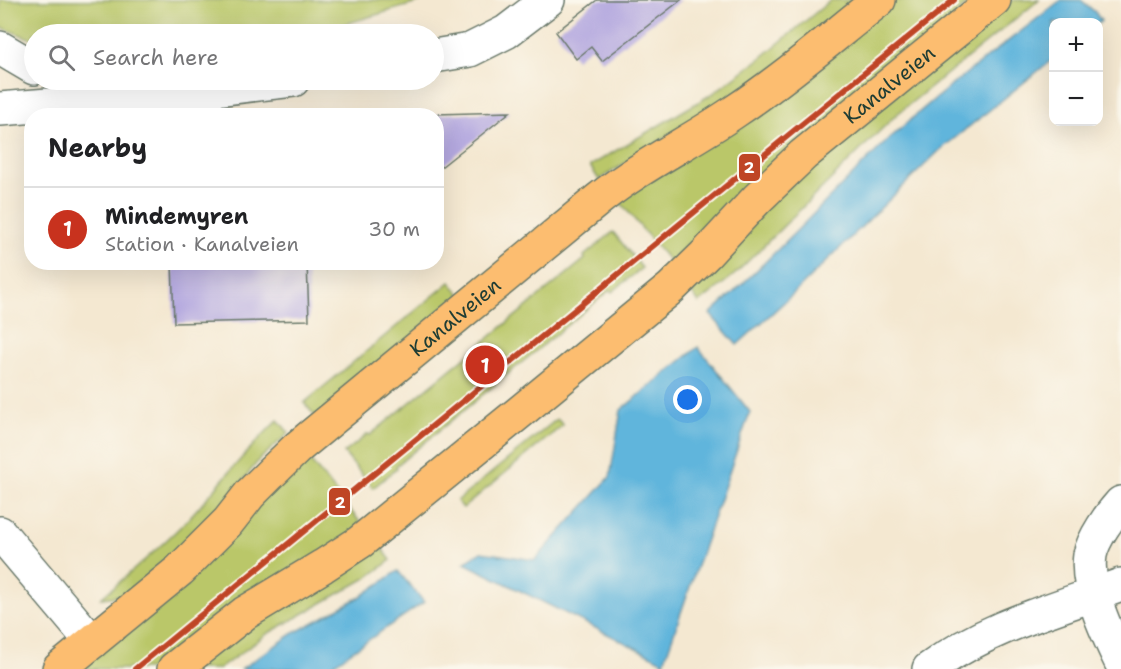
<!DOCTYPE html>
<meta charset="utf-8">
<style>
body{margin:0;font-family:"Shantell Sans",sans-serif;background:#f2f2f2;color:#202124}
.controls{position:absolute;right:18px;top:18px;display:grid;overflow:hidden;border-radius:12px;box-shadow:0 6px 24px #0002}
.controls button{width:54px;height:54px;display:grid;place-items:center;padding:0;border:0;border-bottom:2px solid #e0e0e0;background:#fff;color:#202124;font:30px sans-serif}
.you{position:absolute;left:688px;top:400px;width:21px;height:21px;margin:-15px;border:4px solid #fff;border-radius:50%;background:#1a73e8;box-shadow:0 0 0 9px #1a73e833}
.badge{display:grid;place-items:center;width:39px;height:39px;border-radius:50%;background:#c8321e;color:#fff;font-size:20px;font-weight:700}
.pin{position:absolute;translate:-50% -50%;border:3px solid #fff;box-shadow:0 2px 6px #0006}
.list{margin:0;padding:0;list-style:none}
h2{display:flex;justify-content:space-between;align-items:center;height:78px;margin:0;padding:0 24px;font-size:26px}
h2 small{font-size:20px;font-weight:400;color:#757577}
.list li{display:grid;grid-template-columns:39px 1fr auto;gap:18px;align-items:center;box-sizing:border-box;height:84px;padding:0 24px;border-top:2px solid #e0e0e0}
.list b{display:block;font-size:22px;white-space:nowrap}
.list p{margin:0;font-size:20px;white-space:nowrap;color:#757577}
.list em{font-size:20px;font-style:normal;color:#757577}
.icon{flex:none;width:33px;height:33px;fill:none;stroke:currentColor;stroke-width:2;stroke-linecap:round;stroke-linejoin:round}
.map{position:relative;flex:none;width:1121px;height:669px;overflow:hidden}
.search{position:absolute;background:#fff;box-shadow:0 6px 24px #0002;left:24px;top:24px;width:420px;height:66px;display:flex;align-items:center;gap:15px;box-sizing:border-box;padding:0 21px;border-radius:33px;color:#757577;font-size:22px}
.panel{position:absolute;background:#fff;box-shadow:0 6px 24px #0002;left:24px;top:108px;width:420px;height:162px;border-radius:24px}
.map>svg:first-child{display:block}
.green{fill:#bac769;stroke:#6c824e;stroke-width:1.5}
.water{fill:#60b5dc;stroke:#407988;stroke-width:1.5}
.building{fill:#b4a8df}
.lines{fill:none;stroke-linecap:round;stroke-linejoin:round}
.minor-casing{stroke:#6a796b;stroke-width:36}
.major-casing{stroke:#6a796b;stroke-width:36}
.minor{stroke:#fff;stroke-width:33}
.major{stroke:#fcbd6f;stroke-width:33}
.rail-1-casing{stroke:#fbf7ec;stroke-width:10}
.rail-1{stroke:#bf4525;stroke-width:6}
.labels{text-anchor:middle;stroke-width:4.5;stroke-linejoin:round;paint-order:stroke}
.street-label{font-size:21px;fill:#1f3d34;stroke:#fbf7ec}
.line-badge{stroke:#fbf7ec;stroke-width:2}
.badge-label{font-size:16px;text-anchor:middle;font-weight:bold;fill:#fff}
</style>
<div class="map">
<svg width="1121" height="669" viewBox="0 0 1121 669">
<rect width="100%" height="100%" fill="#fbf7ec"/>
<filter id="ink" filterUnits="userSpaceOnUse"><feTurbulence type="fractalNoise" baseFrequency=".0167" numOctaves="2"/><feDisplacementMap in="SourceGraphic" scale="12" xChannelSelector="R" yChannelSelector="G"/><feConvolveMatrix kernelMatrix="1 2 1 2 8 2 1 2 1" color-interpolation-filters="sRGB"/></filter>
<filter id="wash" filterUnits="userSpaceOnUse"><feTurbulence type="fractalNoise" baseFrequency=".008" numOctaves="4" result="noise"/><feDisplacementMap in="SourceGraphic" scale="24" xChannelSelector="R" yChannelSelector="G"/><feGaussianBlur stdDeviation="1.35" result="paint"/><feColorMatrix in="noise" values="0 0 0 0 0 0 0 0 0 0 0 0 0 0 0 0 0 1.4 0 .05"/><feComposite in="paint" operator="in"/></filter>
<g filter="url(#wash)">
<rect width="100%" height="100%" fill="#f4e8d1"/>
<!-- green -->
<g class="green">
<path d="M 0,0 L 427,0 L 311,34 L 34,34 L 34,40 L 0,27 Z"/>
<path d="M 831,0 L 857,0 L 777,66 L 599,180 L 590,166 L 712,94 L 762,57 Z"/>
<path d="M 897,0 L 972,0 L 674,267 L 619,201 L 839,46 Z"/>
<path d="M 1013,0 L 1039,0 L 896,115 L 734,275 L 699,303 L 691,292 L 771,202 L 910,82 Z"/>
<path d="M 613,232 L 642,268 L 612,292 L 610,290 L 396,466 L 397,468 L 373,488 L 344,453 L 368,434 L 370,435 L 585,259 L 584,256 Z"/>
<path d="M 450,282 L 463,297 L 316,417 L 304,403 Z"/>
<path d="M 557,419 L 563,425 L 463,508 L 457,501 Z"/>
<path d="M 278,420 L 289,433 L 259,460 L 234,492 L 182,547 L 133,590 L 119,596 L 101,598 C 130,573 160,548 187,520 C 218,487 245,451 278,420 Z"/>
<path d="M 303,452 L 365,528 L 208,626 L 156,669 L 77,669 Z"/>
<path d="M 381,547 L 391,560 L 368,577 L 267,634 L 219,669 L 192,669 L 250,626 L 365,558 Z"/>
</g>
<!-- water -->
<g class="water">
<path d="M 1061,0 L 1081,0 L 1095,12 L 1101,21 L 1099,23 L 1054,22 L 1053,59 L 940,150 L 791,296 L 737,345 L 710,314 C 772,259 827,198 887,141 C 941,90 1003,46 1061,0 Z"/>
<path d="M 698,347 L 750,412 L 664,662 L 464,563 L 481,552 L 535,560 L 610,477 L 621,410 Z"/>
<path d="M 398,571 L 424,602 L 326,669 L 241,669 L 294,633 L 360,597 Z"/>
</g>
<g id="blocks">
<!-- building -->
<g class="building">
<path d="M 597,0 L 681,0 L 602,61 L 591,47 L 576,59 L 556,32 Z"/>
<path d="M 510,112 L 436,171 L 436,114 Z"/>
<path d="M 172,262 L 307,262 L 309,320 L 174,323 Z"/>
</g>
</g>
</g>
<g filter="url(#ink)">
<use href="#blocks" fill-opacity="0" stroke="#6a796b" stroke-width="1.5"/>
<g class="lines">
<!-- minor casing -->
<g class="minor-casing">
<g id="minor">
<path d="M 0,48 L 34,68"/>
<path d="M 434,56 L 470,50 L 506,32 L 548,0"/>
<path d="M 0,109 L 156,96 L 293,80"/>
<path d="M 1121,503 C 1110,515 1093,539 1090,555 C 1085,587 1107,633 1121,662"/>
<path d="M 0,533 L 92,642"/>
<path d="M 929,669 C 986,627 1055,609 1121,585"/>
</g>
</g>
<!-- major casing -->
<g class="major-casing">
<g id="major">
<path id="s1" d="M 59,669 L 180,570 L 228,522 L 250,494 L 272,472 L 298,447 L 599,199 C 642,165 690,142 734,112 C 785,78 831,38 879,0"/>
<path id="s2" d="M 174,669 L 245,613 L 323,566 L 360,542 L 520,412 L 671,288 L 706,254 L 757,199 L 803,155 L 994,0"/>
</g>
</g>
<!-- minor -->
<use href="#minor" class="minor"/>
<!-- major -->
<use href="#major" class="major"/>
<!-- rail-1 casing -->
<g class="rail-1-casing">
<path id="rail-1" d="M 135,669 L 954,0"/>
</g>
<!-- rail-1 -->
<use href="#rail-1" class="rail-1"/>
</g>
</g>
<g class="labels">
<!-- street labels -->
<g class="street-label">
<text dy="7" stroke="none"><textPath href="#s2" startOffset="926">Kanalveien</textPath></text>
<text dy="7" stroke="none"><textPath href="#s1" startOffset="531">Kanalveien</textPath></text>
</g>
</g>
<g class="line-badge">
<rect x="738" y="153" width="23" height="29" rx="6" fill="#bf4525"/>
<rect x="328" y="487" width="23" height="29" rx="6" fill="#bf4525"/>
</g>
<g class="badge-label">
<text x="749" y="173">2</text>
<text x="340" y="508">2</text>
</g>
</svg>
<div class="controls">
<button>+</button>
<button>−</button>
</div>
<div class="you"></div>
<div class="pin badge" style="left:485px;top:365px">1</div>
<div class="search"><svg class="icon" aria-label="search" viewBox="0 0 24 24"><circle cx="10" cy="10" r="6"/><path d="M15 15l6 6"/></svg>Search here</div>
<section class="panel">
<h2>Nearby<small></small></h2>
<ul class="list">
<li><span class="badge">1</span><div><b>Mindemyren</b><p>Station · Kanalveien</p></div><em>30 m</em></li>
</ul>
</section>
</div>
